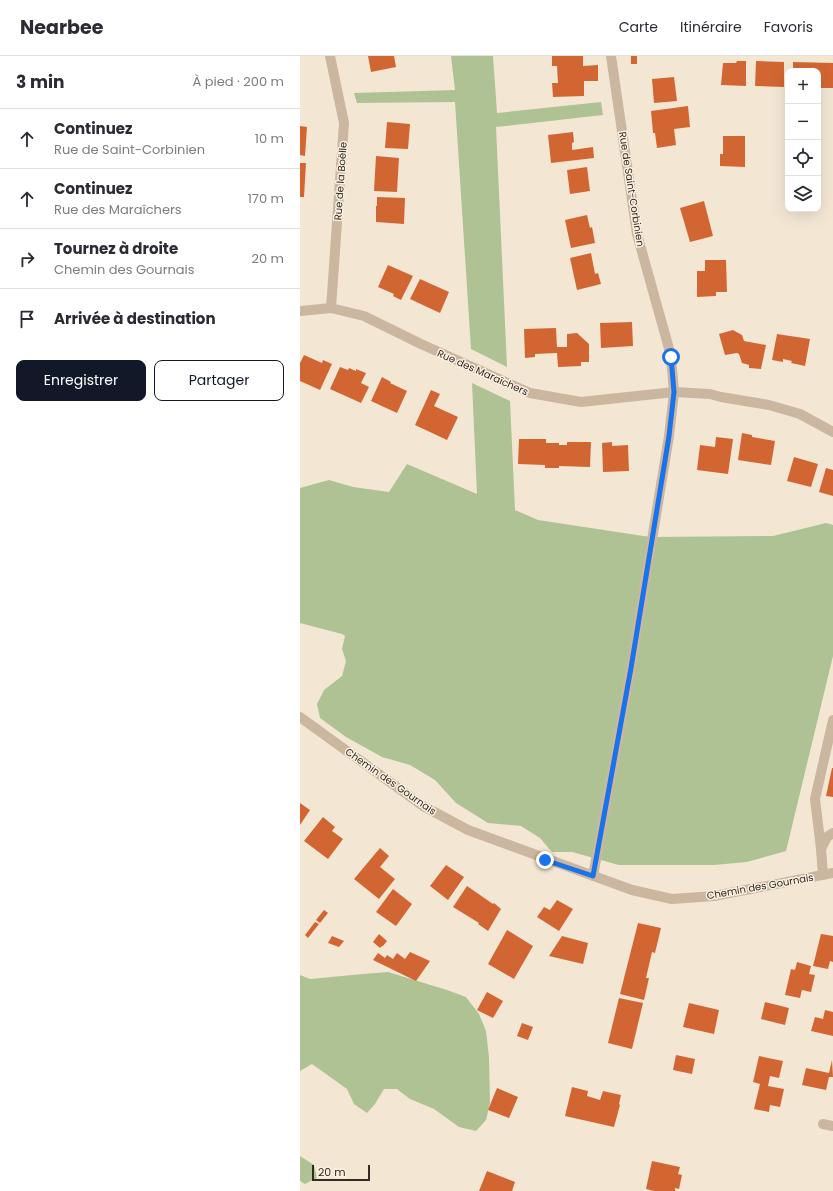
<!DOCTYPE html>
<html lang="fr">
<meta charset="utf-8">
<style>
body{margin:0;font-family:Poppins,sans-serif;background:#f2f2f3;color:#2b2b33}
.controls{position:absolute;right:12px;top:12px;display:grid;overflow:hidden;border-radius:8px;box-shadow:0 4px 16px #0002}
.controls button{width:36px;height:36px;display:grid;place-items:center;padding:0;border:0;border-bottom:1px solid #e1e1e2;background:#fff;color:#2b2b33;font:20px sans-serif}
.scale{position:absolute;left:12px;bottom:10px;width:58px;box-sizing:border-box;padding-left:4px;border:2px solid #342a23;border-top:0;font-size:11px;line-height:14px;white-space:nowrap;color:#342a23;-webkit-text-stroke:3px #faf0e0;paint-order:stroke}
.stop{position:absolute;width:12px;height:12px;margin:-9px;border:3px solid #1a73e8;border-radius:50%;background:#fff}
.stop.end{background:#1a73e8;border-color:#fff;box-shadow:0 1px 4px #0008}
.list{margin:0;padding:0;list-style:none}
h2{display:flex;justify-content:space-between;align-items:center;height:52px;margin:0;padding:0 16px;font-size:17px}
h2 small{font-size:13px;font-weight:400;color:#7c7c81}
.list li{display:grid;grid-template-columns:26px 1fr auto;gap:12px;align-items:center;box-sizing:border-box;height:60px;padding:0 16px;border-top:1px solid #e1e1e2}
.list b{display:block;font-size:15px;white-space:nowrap}
.list p{margin:0;font-size:13px;white-space:nowrap;color:#7c7c81}
.list em{font-size:13px;font-style:normal;color:#7c7c81}
.actions{display:flex;gap:8px;padding:12px 16px}
.actions a{flex:1;padding:9px 0;border:1px solid #111827;border-radius:8px;text-align:center;font-size:14px;color:#111827}
.actions .main{background:#111827;color:#fff}
.icon{flex:none;width:22px;height:22px;fill:none;stroke:currentColor;stroke-width:2;stroke-linecap:round;stroke-linejoin:round}
.map{position:relative;flex:none;width:533px;height:1135px;overflow:hidden}
header{display:flex;align-items:center;gap:24px;box-sizing:border-box;height:56px;padding:0 20px;background:#fff;border-bottom:1px solid #e1e1e2}
header strong{font-size:19px}
nav{display:flex;gap:22px;margin-inline-start:auto;font-size:14px}
main{display:flex}
aside{flex:1;background:#fff}
.map>svg:first-child{display:block}
.green{fill:#afc293}
.building{fill:#d26633}
.lines{fill:none;stroke-linecap:round;stroke-linejoin:round}
.minor{stroke:#cbb79f;stroke-width:10}
.route{stroke:#1a73e8;stroke-width:5}
.labels{text-anchor:middle;stroke-width:3;stroke-linejoin:round;paint-order:stroke}
.street-label{font-size:10px;fill:#342a23;stroke:#faf0e0}
</style>
<header>
<strong>Nearbee</strong>
<nav><a>Carte</a><a>Itinéraire</a><a>Favoris</a></nav>
</header>
<main>
<aside>
<h2>3 min<small>À pied · 200 m</small></h2>
<ul class="list">
<li><svg class="icon" aria-label="ahead" viewBox="0 0 24 24"><path d="M12 20V5M6 11l6-6 6 6"/></svg><div><b>Continuez</b><p>Rue de Saint-Corbinien</p></div><em>10 m</em></li>
<li><svg class="icon" aria-label="ahead" viewBox="0 0 24 24"><path d="M12 20V5M6 11l6-6 6 6"/></svg><div><b>Continuez</b><p>Rue des Maraîchers</p></div><em>170 m</em></li>
<li><svg class="icon" aria-label="right" viewBox="0 0 24 24"><path d="M7 20v-9h11M14 6l5 5-5 5"/></svg><div><b>Tournez à droite</b><p>Chemin des Gournais</p></div><em>20 m</em></li>
<li><svg class="icon" aria-label="arrive" viewBox="0 0 24 24"><path d="M6 21V4h12l-3 4 3 4H6"/></svg><div><b>Arrivée à destination</b></div></li>
</ul>
<div class="actions"><a class="main">Enregistrer</a><a>Partager</a></div>
</aside>
<div class="map">
<svg width="533" height="1135" viewBox="0 0 533 1135">
<rect width="100%" height="100%" fill="#f3e7d4"/>
<!-- green -->
<g class="green">
<path d="M 151,0 L 193,0 L 197,57 L 301,46 L 303,59 L 196,71 L 207,311 L 171,293 L 155,46 L 57,47 L 54,37 L 155,34 Z"/>
<path d="M 172,327 L 210,345 L 215,454 L 238,464 L 350,481 L 473,480 L 526,467 L 533,469 L 533,600 L 486,795 L 447,806 L 414,809 L 319,809 L 272,796 L 252,796 L 240,782 L 221,770 L 188,767 L 156,747 L 135,724 L 110,709 L 82,701 L 46,681 L 20,662 L 17,648 L 24,634 L 42,620 L 46,605 L 42,593 L 45,580 L 42,578 L 0,567 L 0,432 L 29,424 L 53,431 L 89,436 L 107,408 L 177,438 Z"/>
<path d="M 88,916 L 147,934 L 166,941 L 179,958 L 186,975 L 189,1001 L 190,1047 L 186,1064 L 176,1075 L 159,1071 L 134,1053 L 110,1043 L 97,1033 L 84,1033 L 75,1048 L 67,1057 L 54,1048 L 47,1033 L 12,1008 L 0,1015 L 0,919 L 10,923 L 63,918 Z"/>
<path d="M 0,1100 L 14,1109 L 17,1122 L 5,1128 L 0,1125 Z"/>
</g>
<!-- building -->
<g class="building">
<path d="M 68,0 L 94,0 L 96,11 L 71,16 Z"/>
<path d="M 252,0 L 283,0 L 283,10 L 298,9 L 298,25 L 284,25 L 284,40 L 253,41 L 252,27 L 258,27 L 257,10 L 252,10 Z"/>
<rect x="331" y="0" width="6" height="8"/>
<path d="M 437,5 L 446,5 L 446,30 L 421,29 L 423,7 L 436,7 Z"/>
<path d="M 456,5 L 484,6 L 484,31 L 455,30 Z"/>
<path d="M 493,6 L 533,7 L 533,32 L 518,32 L 518,15 L 493,15 Z"/>
<path d="M 374,21 L 377,45 L 354,47 L 352,23 Z"/>
<path d="M 388,50 L 390,71 L 374,73 L 376,89 L 357,92 L 355,77 L 353,77 L 351,55 Z"/>
<path d="M 87,66 L 110,68 L 108,93 L 85,92 Z"/>
<path d="M 0,70 L 7,71 L 5,100 L 0,99 Z"/>
<path d="M 273,76 L 274,86 L 272,87 L 272,94 L 293,91 L 294,102 L 251,107 L 248,79 Z"/>
<path d="M 423,80 L 445,80 L 445,111 L 420,110 L 420,98 L 423,98 Z"/>
<path d="M 76,100 L 99,102 L 97,136 L 74,135 Z"/>
<path d="M 0,107 L 6,107 L 4,141 L 0,141 Z"/>
<path d="M 287,111 L 290,135 L 270,138 L 267,114 Z"/>
<path d="M 77,141 L 105,142 L 104,168 L 76,166 L 76,150 L 77,150 Z"/>
<path d="M 404,145 L 413,180 L 390,186 L 380,152 Z"/>
<path d="M 287,159 L 290,172 L 292,171 L 295,187 L 271,192 L 265,164 Z"/>
<path d="M 291,197 L 295,218 L 298,217 L 301,228 L 277,234 L 270,202 Z"/>
<path d="M 405,204 L 426,204 L 427,236 L 416,236 L 416,240 L 397,241 L 397,215 L 405,215 Z"/>
<path d="M 88,209 L 113,220 L 101,244 L 93,240 L 94,238 L 78,231 Z"/>
<path d="M 120,223 L 149,236 L 140,257 L 110,243 Z"/>
<path d="M 332,266 L 333,290 L 301,292 L 300,267 Z"/>
<path d="M 256,272 L 257,291 L 267,291 L 267,278 L 277,277 L 289,288 L 289,306 L 281,306 L 281,310 L 258,311 L 257,297 L 235,298 L 235,301 L 225,302 L 224,273 Z"/>
<path d="M 433,274 L 442,279 L 444,285 L 466,289 L 461,313 L 449,312 L 449,309 L 442,307 L 439,298 L 437,297 L 425,299 L 419,278 Z"/>
<path d="M 477,278 L 510,283 L 505,310 L 491,307 L 492,305 L 483,303 L 483,306 L 472,304 Z"/>
<path d="M 4,299 L 22,307 L 23,304 L 32,308 L 20,334 L 0,325 L 0,307 Z"/>
<path d="M 40,311 L 48,314 L 49,312 L 56,315 L 56,313 L 66,317 L 61,327 L 69,331 L 61,347 L 30,333 Z"/>
<path d="M 82,321 L 91,326 L 90,327 L 107,335 L 97,357 L 71,345 Z"/>
<path d="M 131,334 L 140,338 L 134,350 L 158,361 L 147,384 L 115,369 Z"/>
<path d="M 442,377 L 452,379 L 452,381 L 475,385 L 471,409 L 438,404 Z"/>
<path d="M 416,381 L 433,383 L 428,418 L 397,414 L 400,389 L 415,391 Z"/>
<path d="M 219,383 L 246,383 L 246,387 L 259,387 L 259,389 L 267,389 L 267,386 L 291,386 L 290,411 L 259,410 L 259,412 L 245,412 L 245,409 L 218,408 Z"/>
<path d="M 312,386 L 312,390 L 328,389 L 329,415 L 303,416 L 302,387 Z"/>
<path d="M 494,401 L 518,408 L 511,431 L 487,425 Z"/>
<path d="M 526,412 L 533,414 L 533,440 L 519,436 Z"/>
<path d="M 532,712 L 533,712 L 533,741 L 526,740 Z"/>
<path d="M 0,747 L 10,754 L 0,769 Z"/>
<path d="M 23,761 L 35,771 L 32,775 L 43,783 L 28,803 L 4,785 Z"/>
<path d="M 80,792 L 89,800 L 80,811 L 95,823 L 79,843 L 54,823 Z"/>
<path d="M 146,809 L 164,821 L 148,844 L 130,830 Z"/>
<path d="M 167,830 L 193,848 L 194,847 L 201,853 L 188,875 L 178,868 L 179,867 L 153,851 Z"/>
<path d="M 93,833 L 112,848 L 96,870 L 76,856 Z"/>
<path d="M 257,844 L 273,853 L 259,875 L 237,861 L 244,851 L 250,854 Z"/>
<path d="M 24,854 L 28,857 L 20,867 L 16,864 Z"/>
<path d="M 15,866 L 19,868 L 8,882 L 5,879 Z"/>
<path d="M 338,867 L 361,872 L 355,897 L 352,896 L 346,922 L 349,922 L 344,944 L 320,938 Z"/>
<path d="M 207,874 L 233,890 L 214,923 L 188,908 Z"/>
<path d="M 79,878 L 87,885 L 83,890 L 82,890 L 80,892 L 73,886 Z"/>
<path d="M 521,878 L 533,880 L 533,906 L 530,905 L 528,913 L 513,910 Z"/>
<path d="M 32,880 L 44,885 L 39,891 L 28,887 Z"/>
<path d="M 262,880 L 288,887 L 283,908 L 249,900 Z"/>
<path d="M 110,896 L 130,905 L 116,925 L 73,904 L 78,897 L 85,902 L 87,899 L 93,903 L 97,897 L 105,903 Z"/>
<path d="M 497,906 L 511,910 L 509,918 L 515,919 L 511,936 L 502,934 L 500,942 L 485,939 L 491,913 L 495,914 Z"/>
<path d="M 187,936 L 203,945 L 193,962 L 177,954 Z"/>
<path d="M 319,942 L 343,947 L 332,993 L 308,987 Z"/>
<path d="M 465,946 L 489,952 L 485,969 L 461,963 Z"/>
<path d="M 389,947 L 419,954 L 414,978 L 383,971 Z"/>
<path d="M 525,954 L 533,956 L 533,980 L 511,975 L 515,961 L 523,963 Z"/>
<path d="M 222,967 L 233,971 L 228,984 L 217,980 Z"/>
<path d="M 376,999 L 395,1003 L 392,1018 L 373,1014 Z"/>
<path d="M 459,1000 L 483,1005 L 479,1022 L 470,1020 L 468,1030 L 484,1033 L 480,1051 L 470,1049 L 469,1056 L 454,1053 L 460,1028 L 453,1026 Z"/>
<path d="M 532,1004 L 533,1021 L 529,1021 L 526,1034 L 502,1029 L 506,1012 L 529,1017 Z"/>
<path d="M 272,1031 L 288,1035 L 287,1040 L 300,1044 L 303,1035 L 321,1039 L 319,1048 L 320,1049 L 314,1071 L 265,1060 Z"/>
<path d="M 197,1032 L 218,1041 L 209,1062 L 188,1054 Z"/>
<path d="M 352,1105 L 380,1111 L 378,1118 L 382,1119 L 379,1133 L 375,1132 L 375,1135 L 354,1135 L 346,1133 Z"/>
<path d="M 187,1115 L 215,1126 L 212,1135 L 179,1135 Z"/>
</g>
<g class="lines">
<!-- minor -->
<g class="minor">
<path d="M 30,0 L 44,67 L 31,252"/>
<path d="M 0,255 L 31,252 L 64,260 L 121,288 L 230,337 L 281,346 L 374,336 L 410,338 L 421,341 L 469,349 L 500,358 L 533,376"/>
<path d="M 0,661 L 123,750 L 168,774 L 332,834 L 372,843 L 414,840 L 533,817"/>
<path d="M 521,793 L 515,743 L 533,664"/>
<path d="M 523,819 L 521,793 L 527,781 L 533,777"/>
<path d="M 293,820 L 331,612 L 369,380 L 374,336 L 371,301 L 368,289 L 337,178 L 311,0"/>
<path d="M 523,1068 L 533,1070"/>
</g>
</g>
<g class="lines">
<!-- route -->
<path class="route" d="M 245,804 L 293,820 L 331,612 L 369,380 L 374,336 L 371,301"/>
</g>
<g class="labels">
<!-- street labels -->
<g class="street-label">
<text transform="translate(40 125) rotate(-86)" y="4">Rue de la Boëlle</text>
<text transform="translate(332 133) rotate(81)" y="4">Rue de Saint-Corbinien</text>
<text transform="translate(183 316) rotate(24)" y="4">Rue des Maraîchers</text>
<text transform="translate(91 725) rotate(35)" y="4">Chemin des Gournais</text>
<text transform="translate(460 830) rotate(-10)" y="4">Chemin des Gournais</text>
</g>
</g>
</svg>
<div class="controls">
<button>+</button>
<button>−</button>
<button><svg class="icon" aria-label="locate" viewBox="0 0 24 24"><circle cx="12" cy="12" r="6"/><path d="M12 2v4M12 18v4M2 12h4M18 12h4"/></svg></button>
<button><svg class="icon" aria-label="layers" viewBox="0 0 24 24"><path d="M12 4l9 5-9 5-9-5zM3 14l9 5 9-5"/></svg></button>
</div>
<div class="scale">20 m</div>
<div class="stop" style="left:371px;top:301px"></div>
<div class="stop end" style="left:245px;top:804px"></div>
</div>
</main>
